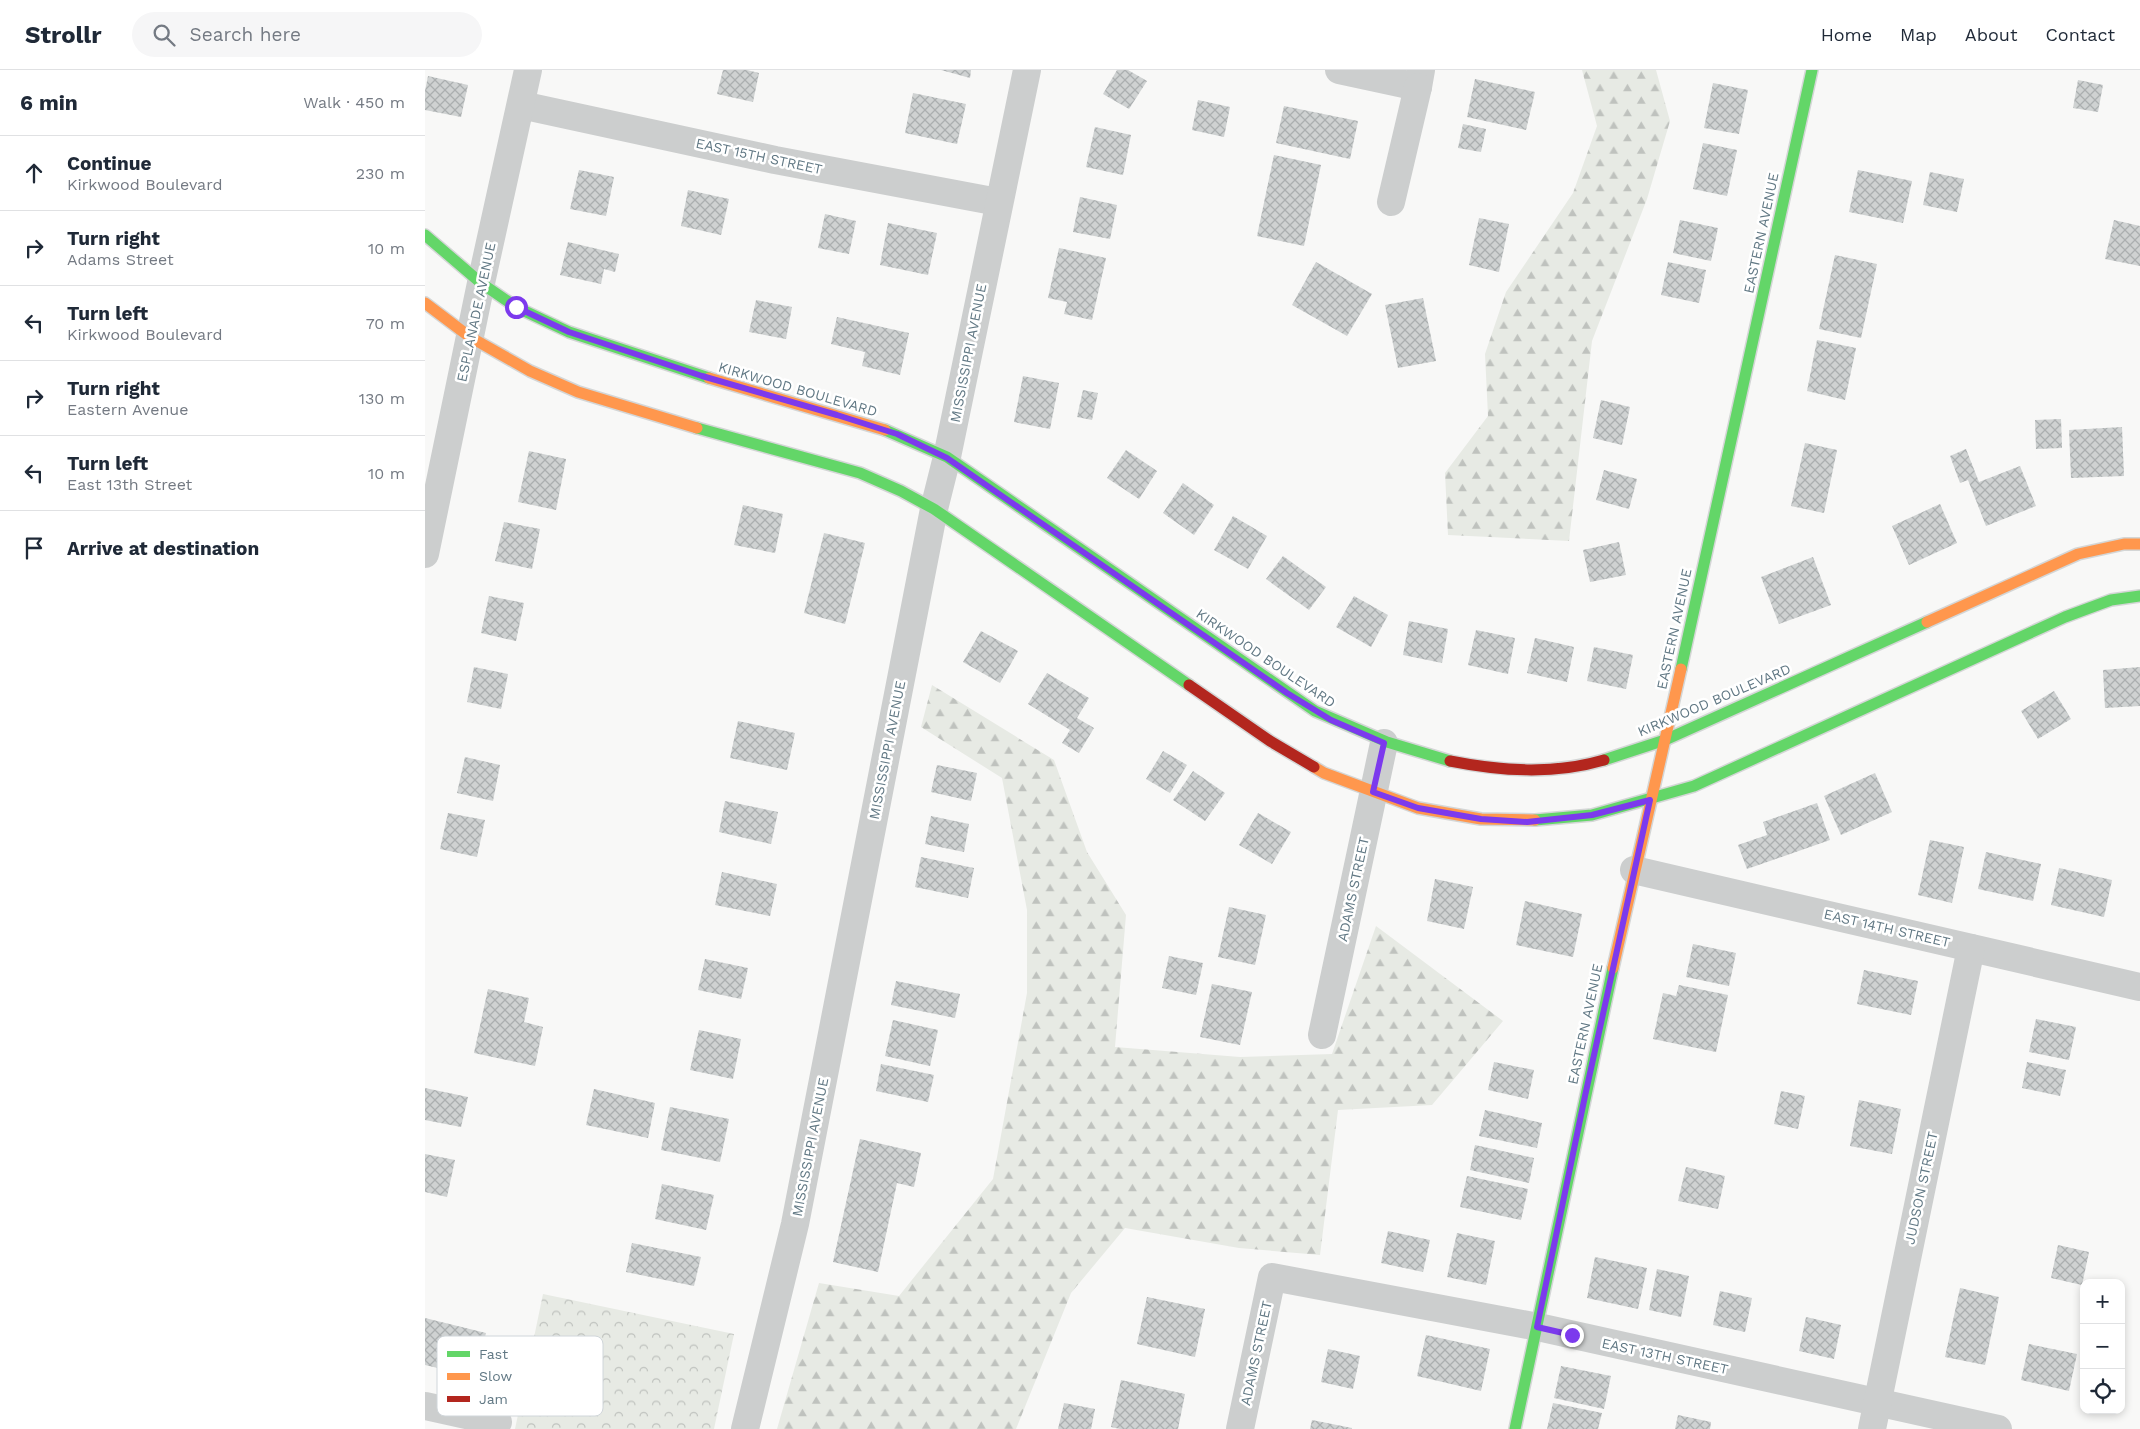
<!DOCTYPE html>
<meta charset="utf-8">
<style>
body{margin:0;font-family:"Work Sans",sans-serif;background:#f6f6f7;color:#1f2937}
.controls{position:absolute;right:15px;bottom:15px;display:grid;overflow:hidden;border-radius:10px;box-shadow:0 2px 8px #0003}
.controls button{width:45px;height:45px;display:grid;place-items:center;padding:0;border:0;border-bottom:1px solid #e0e1e3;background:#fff;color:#1f2937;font:25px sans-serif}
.stop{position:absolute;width:15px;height:15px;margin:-11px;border:4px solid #7c3aed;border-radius:50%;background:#fff}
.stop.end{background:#7c3aed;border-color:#fff;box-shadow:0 1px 5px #0008}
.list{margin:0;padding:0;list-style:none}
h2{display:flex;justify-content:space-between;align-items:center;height:65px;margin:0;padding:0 20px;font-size:21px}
h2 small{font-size:16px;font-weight:400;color:#747a83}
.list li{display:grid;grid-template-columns:32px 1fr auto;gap:15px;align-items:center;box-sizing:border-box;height:75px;padding:0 20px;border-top:1px solid #e0e1e3}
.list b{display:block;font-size:19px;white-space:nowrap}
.list p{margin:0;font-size:16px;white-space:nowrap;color:#747a83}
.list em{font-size:16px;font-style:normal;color:#747a83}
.icon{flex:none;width:28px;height:28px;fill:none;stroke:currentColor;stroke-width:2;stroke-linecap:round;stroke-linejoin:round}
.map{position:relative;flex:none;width:1715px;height:1359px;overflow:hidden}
header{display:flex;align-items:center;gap:30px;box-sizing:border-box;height:70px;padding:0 25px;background:#fff;border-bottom:1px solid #e0e1e3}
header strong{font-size:24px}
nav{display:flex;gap:28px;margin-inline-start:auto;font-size:18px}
.search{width:350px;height:45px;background:#f6f6f7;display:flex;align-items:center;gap:12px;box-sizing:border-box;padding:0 18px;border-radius:28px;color:#747a83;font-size:19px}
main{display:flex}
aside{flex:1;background:#fff}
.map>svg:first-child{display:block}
.forest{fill:url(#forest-firs)}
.park{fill:url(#park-crowns)}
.building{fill:url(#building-cross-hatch)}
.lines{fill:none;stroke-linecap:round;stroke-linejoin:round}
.fast-casing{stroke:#d4d6d6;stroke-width:14}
.slow-casing{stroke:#d4d6d6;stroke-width:14}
.jam-casing{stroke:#d4d6d6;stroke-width:14}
.street{stroke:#cccece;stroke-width:28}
.fast{stroke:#63d668;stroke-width:11}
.slow{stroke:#ff974d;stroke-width:11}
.jam{stroke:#b3261e;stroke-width:11}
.route{stroke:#7c3aed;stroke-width:6}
.labels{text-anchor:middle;stroke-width:5;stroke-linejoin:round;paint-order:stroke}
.street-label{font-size:14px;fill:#617884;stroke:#fff}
.key{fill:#fff;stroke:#d0d6da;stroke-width:1}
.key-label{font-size:14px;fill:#617884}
</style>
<header>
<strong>Strollr</strong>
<div class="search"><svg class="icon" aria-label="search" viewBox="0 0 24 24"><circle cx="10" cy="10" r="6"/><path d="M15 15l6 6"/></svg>Search here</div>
<nav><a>Home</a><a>Map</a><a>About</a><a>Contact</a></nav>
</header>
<main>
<aside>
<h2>6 min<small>Walk · 450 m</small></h2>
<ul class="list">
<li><svg class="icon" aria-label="ahead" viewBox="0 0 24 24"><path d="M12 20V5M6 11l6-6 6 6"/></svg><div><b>Continue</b><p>Kirkwood Boulevard</p></div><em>230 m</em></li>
<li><svg class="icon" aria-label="right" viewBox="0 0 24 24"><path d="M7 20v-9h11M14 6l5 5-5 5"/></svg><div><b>Turn right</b><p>Adams Street</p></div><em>10 m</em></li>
<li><svg class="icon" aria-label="left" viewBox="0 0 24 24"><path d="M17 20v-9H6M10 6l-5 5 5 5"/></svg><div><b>Turn left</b><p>Kirkwood Boulevard</p></div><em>70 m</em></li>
<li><svg class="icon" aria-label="right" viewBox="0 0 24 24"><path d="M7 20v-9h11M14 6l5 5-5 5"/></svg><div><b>Turn right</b><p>Eastern Avenue</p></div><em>130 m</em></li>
<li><svg class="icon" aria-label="left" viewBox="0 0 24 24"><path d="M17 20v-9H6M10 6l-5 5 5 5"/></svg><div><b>Turn left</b><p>East 13th Street</p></div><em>10 m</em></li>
<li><svg class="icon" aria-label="arrive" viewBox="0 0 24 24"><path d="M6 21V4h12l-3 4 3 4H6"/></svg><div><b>Arrive at destination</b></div></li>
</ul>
</aside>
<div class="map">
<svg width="1715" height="1359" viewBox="0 0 1715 1359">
<defs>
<pattern id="forest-firs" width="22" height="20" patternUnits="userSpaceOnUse" patternTransform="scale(1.25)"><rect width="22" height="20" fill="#e7eae4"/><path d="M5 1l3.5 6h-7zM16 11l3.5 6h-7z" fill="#bfc2be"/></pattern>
<pattern id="park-crowns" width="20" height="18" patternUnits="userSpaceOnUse" patternTransform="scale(1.25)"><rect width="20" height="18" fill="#e7eae4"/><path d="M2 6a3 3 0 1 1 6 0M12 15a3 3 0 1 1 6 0" fill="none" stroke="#bfc2be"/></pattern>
<pattern id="building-cross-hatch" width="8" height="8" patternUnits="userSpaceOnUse" patternTransform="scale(1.25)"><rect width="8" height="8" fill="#cfd2d2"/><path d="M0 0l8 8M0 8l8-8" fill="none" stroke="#abafb0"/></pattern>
</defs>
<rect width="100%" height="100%" fill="#f8f8f7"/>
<!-- forest -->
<g class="forest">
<path d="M 1157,0 L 1231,0 L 1245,51 L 1222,129 L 1167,271 L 1144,471 L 1023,465 L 1020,403 L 1063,346 L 1060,284 L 1081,222 L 1148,123 L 1172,56 Z"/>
<path d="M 507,615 L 629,690 L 662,782 L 701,845 L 690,977 L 815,987 L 907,984 L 951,856 L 1078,951 L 1007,1035 L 913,1040 L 895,1185 L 814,1178 L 700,1158 L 646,1223 L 591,1359 L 352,1359 L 394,1213 L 474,1226 L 568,1109 L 602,923 L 602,840 L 577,708 L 496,657 Z"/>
</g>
<!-- park -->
<path class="park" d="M 118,1224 L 309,1264 L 289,1359 L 90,1359 Z"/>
<!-- building -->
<g class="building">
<path d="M 298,0 L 322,0 L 334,3 L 328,32 L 292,24 Z"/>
<path d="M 516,0 L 546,0 L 545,8 Z"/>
<path d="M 692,0 L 703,0 L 722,11 L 704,39 L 678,24 Z"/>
<path d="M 3,6 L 43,15 L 36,47 L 0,40 L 0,21 Z"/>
<path d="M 1050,9 L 1110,22 L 1101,60 L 1042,47 Z"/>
<path d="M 1653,10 L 1678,15 L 1673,42 L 1648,38 Z"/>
<path d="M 1288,13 L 1323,20 L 1314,64 L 1279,58 Z"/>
<path d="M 488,23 L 541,34 L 532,74 L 480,63 Z"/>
<path d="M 773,30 L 805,37 L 799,67 L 767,60 Z"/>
<path d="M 859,36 L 933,51 L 925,89 L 851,73 Z"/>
<path d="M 1038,54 L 1061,59 L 1056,82 L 1033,78 Z"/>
<path d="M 670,57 L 706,65 L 698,105 L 661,97 Z"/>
<path d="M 1278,73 L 1312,80 L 1302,126 L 1268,119 Z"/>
<path d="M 849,85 L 896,95 L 879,176 L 832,166 Z"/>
<path d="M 154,100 L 189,107 L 181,146 L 145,139 Z"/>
<path d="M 1433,100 L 1487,111 L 1478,153 L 1424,142 Z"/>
<path d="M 1505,102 L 1539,109 L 1532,142 L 1498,135 Z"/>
<path d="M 263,120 L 304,129 L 296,165 L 256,156 Z"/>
<path d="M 655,127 L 692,135 L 685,169 L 648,162 Z"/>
<path d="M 400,144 L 431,151 L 424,184 L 393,178 Z"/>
<path d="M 1054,148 L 1084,154 L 1074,202 L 1044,195 Z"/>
<path d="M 1255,150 L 1293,158 L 1286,191 L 1248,183 Z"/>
<path d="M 1689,150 L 1715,156 L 1715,196 L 1680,189 Z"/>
<path d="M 463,153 L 512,163 L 503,205 L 455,195 Z"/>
<path d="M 143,172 L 194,184 L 190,202 L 179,199 L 176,214 L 135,205 Z"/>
<path d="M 634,178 L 681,188 L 667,250 L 639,244 L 642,232 L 623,228 Z"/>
<path d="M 1410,185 L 1452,194 L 1436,268 L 1394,259 Z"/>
<path d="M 891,192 L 947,224 L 922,266 L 867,235 Z"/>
<path d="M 1243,192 L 1281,200 L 1274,233 L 1236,225 Z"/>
<path d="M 998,228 L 1011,291 L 973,298 L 960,235 Z"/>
<path d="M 331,230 L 367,237 L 361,269 L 324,262 Z"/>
<path d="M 412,247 L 484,263 L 475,305 L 437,296 L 440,282 L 406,274 Z"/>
<path d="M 1392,270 L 1431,278 L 1420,330 L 1382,321 Z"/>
<path d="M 598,306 L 634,313 L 625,359 L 589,352 Z"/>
<path d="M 658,320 L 673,323 L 667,350 L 652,347 Z"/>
<path d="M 1176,330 L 1205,337 L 1197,375 L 1168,368 Z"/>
<path d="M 1636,349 L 1637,378 L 1611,379 L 1610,350 Z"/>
<path d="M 1697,357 L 1699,406 L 1646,408 L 1644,360 Z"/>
<path d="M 1380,373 L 1412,380 L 1399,443 L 1366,436 Z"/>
<path d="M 1541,379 L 1554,412 L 1595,396 L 1611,436 L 1561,456 L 1543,410 L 1535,413 L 1525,386 Z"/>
<path d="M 701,380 L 732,401 L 714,429 L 682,408 Z"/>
<path d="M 104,381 L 141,389 L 131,440 L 93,432 Z"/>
<path d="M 1179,400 L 1212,409 L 1204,439 L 1171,430 Z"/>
<path d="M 758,413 L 789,435 L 769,465 L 738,443 Z"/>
<path d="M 1515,434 L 1532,473 L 1484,495 L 1467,456 Z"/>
<path d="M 318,435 L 358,444 L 350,483 L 309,475 Z"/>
<path d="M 808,446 L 842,466 L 823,499 L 789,480 Z"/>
<path d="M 79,452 L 115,459 L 107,499 L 70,491 Z"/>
<path d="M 399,463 L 440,473 L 420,554 L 379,543 Z"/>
<path d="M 1194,472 L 1201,505 L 1165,512 L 1158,480 Z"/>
<path d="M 858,486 L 901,517 L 884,540 L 841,509 Z"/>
<path d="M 1388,487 L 1406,535 L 1354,554 L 1336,507 Z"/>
<path d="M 64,526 L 99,533 L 91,571 L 56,563 Z"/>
<path d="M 929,526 L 963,545 L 946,577 L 911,557 Z"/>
<path d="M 984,551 L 1023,559 L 1017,593 L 978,585 Z"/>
<path d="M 1051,560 L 1090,568 L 1083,604 L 1043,595 Z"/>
<path d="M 556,561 L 593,581 L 575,613 L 538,592 Z"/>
<path d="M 1110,568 L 1149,577 L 1142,612 L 1102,603 Z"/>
<path d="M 1169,577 L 1208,585 L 1201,619 L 1162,611 Z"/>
<path d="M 49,597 L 83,604 L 76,639 L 42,632 Z"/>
<path d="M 1715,597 L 1715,636 L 1680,638 L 1678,600 Z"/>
<path d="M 622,603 L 664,628 L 652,648 L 669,658 L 654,683 L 637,673 L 645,660 L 603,634 Z"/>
<path d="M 1629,621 L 1646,649 L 1613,669 L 1596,641 Z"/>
<path d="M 313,651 L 370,663 L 362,700 L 305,688 Z"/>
<path d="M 738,681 L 762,695 L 745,723 L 721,709 Z"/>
<path d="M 40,687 L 75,695 L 68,731 L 32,723 Z"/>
<path d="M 512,695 L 552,703 L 546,731 L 506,722 Z"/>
<path d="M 768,701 L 800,723 L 780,751 L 748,730 Z"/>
<path d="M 1450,703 L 1467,742 L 1416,765 L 1399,726 Z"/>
<path d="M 300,731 L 353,742 L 346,774 L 294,762 Z"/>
<path d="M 1392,733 L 1405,770 L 1322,799 L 1313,775 L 1342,765 L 1338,752 Z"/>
<path d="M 23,743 L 60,750 L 52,787 L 15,779 Z"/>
<path d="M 833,743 L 866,762 L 847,794 L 814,775 Z"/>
<path d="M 506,746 L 544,754 L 539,782 L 500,774 Z"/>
<path d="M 1505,770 L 1539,777 L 1527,833 L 1493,825 Z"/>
<path d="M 1561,782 L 1616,794 L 1608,831 L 1553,819 Z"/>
<path d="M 496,787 L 549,798 L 543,828 L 490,817 Z"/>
<path d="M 1634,798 L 1687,810 L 1679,847 L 1626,835 Z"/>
<path d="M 297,802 L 352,814 L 345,846 L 290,835 Z"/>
<path d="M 1010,809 L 1048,817 L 1039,859 L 1002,851 Z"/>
<path d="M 1100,831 L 1157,844 L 1148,887 L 1091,875 Z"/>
<path d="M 804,837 L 841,845 L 830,895 L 793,887 Z"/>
<path d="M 1268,874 L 1311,883 L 1304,916 L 1261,907 Z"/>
<path d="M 744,886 L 778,893 L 771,925 L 737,918 Z"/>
<path d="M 280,889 L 323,898 L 316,929 L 273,920 Z"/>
<path d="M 1439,900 L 1493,911 L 1486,945 L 1432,934 Z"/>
<path d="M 471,911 L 535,924 L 530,948 L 466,935 Z"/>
<path d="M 787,914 L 827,922 L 815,975 L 775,967 Z"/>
<path d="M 1254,915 L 1303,925 L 1291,982 L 1228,969 L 1238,923 L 1251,926 Z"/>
<path d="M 63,919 L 104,928 L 99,952 L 118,957 L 110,996 L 49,983 Z"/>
<path d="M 1611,949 L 1651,957 L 1644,990 L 1604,982 Z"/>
<path d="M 468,950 L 513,960 L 505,996 L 460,986 Z"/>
<path d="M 274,960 L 316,969 L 308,1009 L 265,1000 Z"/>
<path d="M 1069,992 L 1109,1000 L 1103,1029 L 1063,1020 Z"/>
<path d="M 1602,992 L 1641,1000 L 1635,1026 L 1597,1018 Z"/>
<path d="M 456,994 L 509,1005 L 503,1032 L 451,1021 Z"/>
<path d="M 0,1018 L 43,1027 L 36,1057 L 0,1050 Z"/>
<path d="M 169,1019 L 230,1033 L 223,1068 L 161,1055 Z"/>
<path d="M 1356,1021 L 1380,1026 L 1373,1059 L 1349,1054 Z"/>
<path d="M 1434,1030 L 1476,1039 L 1467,1084 L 1425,1076 Z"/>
<path d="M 245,1037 L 304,1049 L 295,1092 L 236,1080 Z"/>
<path d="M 1060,1040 L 1117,1053 L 1112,1078 L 1054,1066 Z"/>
<path d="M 435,1069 L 496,1083 L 489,1117 L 472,1113 L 453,1202 L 408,1192 Z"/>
<path d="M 1050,1075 L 1109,1088 L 1104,1113 L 1045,1100 Z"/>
<path d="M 0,1084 L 30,1090 L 22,1127 L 0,1122 Z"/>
<path d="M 1261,1097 L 1300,1106 L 1293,1139 L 1253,1131 Z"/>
<path d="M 1042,1106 L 1103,1119 L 1096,1150 L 1035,1137 Z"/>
<path d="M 237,1114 L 289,1125 L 281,1160 L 230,1149 Z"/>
<path d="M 963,1161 L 1005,1170 L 998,1202 L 956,1193 Z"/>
<path d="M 1032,1163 L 1070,1171 L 1061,1215 L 1022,1207 Z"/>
<path d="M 207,1173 L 276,1187 L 269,1216 L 201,1202 Z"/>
<path d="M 1633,1175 L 1664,1182 L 1657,1215 L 1626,1208 Z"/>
<path d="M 1170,1187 L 1222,1198 L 1213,1239 L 1162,1228 Z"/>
<path d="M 1232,1199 L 1264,1206 L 1256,1247 L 1224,1240 Z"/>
<path d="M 1535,1218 L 1574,1227 L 1560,1295 L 1520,1287 Z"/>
<path d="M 1295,1221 L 1327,1228 L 1320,1262 L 1288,1255 Z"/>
<path d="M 722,1227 L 780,1239 L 770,1287 L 712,1274 Z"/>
<path d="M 1381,1247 L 1416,1255 L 1409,1289 L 1374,1281 Z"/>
<path d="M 0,1248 L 61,1263 L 55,1288 L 22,1281 L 17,1299 L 0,1295 Z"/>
<path d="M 1001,1265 L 1065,1279 L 1056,1321 L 992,1306 Z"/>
<path d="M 1604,1274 L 1652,1284 L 1644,1321 L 1596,1310 Z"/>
<path d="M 903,1279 L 935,1286 L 928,1319 L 896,1312 Z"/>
<path d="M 1136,1296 L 1186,1306 L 1179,1339 L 1129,1328 Z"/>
<path d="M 696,1310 L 760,1324 L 753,1359 L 695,1359 L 686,1357 Z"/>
<path d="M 639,1333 L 670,1339 L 666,1359 L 633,1359 Z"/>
<path d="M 1128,1333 L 1177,1343 L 1173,1359 L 1122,1359 Z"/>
<path d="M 1253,1345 L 1286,1352 L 1285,1359 L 1250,1359 Z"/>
<path d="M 887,1350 L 927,1358 L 927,1359 L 885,1359 Z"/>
</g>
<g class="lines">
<!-- fast casing -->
<g class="fast-casing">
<g id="fast">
<path d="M 0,165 L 56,213 L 91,237 L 144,262 L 284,308"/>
<path d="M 272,358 L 435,403 L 476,421 L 509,439 L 764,615"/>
<path d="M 460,360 L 522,387 L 890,641 L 962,672 L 1025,691"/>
<path d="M 1256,599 L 1387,0"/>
<path d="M 1179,690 L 1240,670 L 1502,552"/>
<path d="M 1110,750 L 1167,745 L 1269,716 L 1640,547 L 1686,530 L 1715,526"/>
<path d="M 1090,1359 L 1188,898"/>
</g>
</g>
<!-- slow casing -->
<g class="slow-casing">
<g id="slow">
<path d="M 0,233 L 45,267 L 105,301 L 153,322 L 272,358"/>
<path d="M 284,308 L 460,360"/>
<path d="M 1502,552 L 1653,484 L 1699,474 L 1715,474"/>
<path d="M 889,697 L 899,703 L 993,738 L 1056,749 L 1110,750"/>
<path d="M 1188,898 L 1256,599"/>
</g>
</g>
<!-- jam casing -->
<g class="jam-casing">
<g id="jam">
<path d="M 764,615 L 845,671 L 889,697"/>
<path d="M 1025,691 C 1076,701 1128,705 1179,690"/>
</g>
</g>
<!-- street -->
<g class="street">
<path d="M 914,0 L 993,17 L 996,0"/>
<path d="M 96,35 L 350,90 L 573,132"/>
<path d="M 966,132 L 993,17"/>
<path d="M 0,484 L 56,213 L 103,0"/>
<path d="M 1209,800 L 1715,917"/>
<path d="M 897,965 L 959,673"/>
<path d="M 0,1336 L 73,1352"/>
<path d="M 320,1359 L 370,1154 L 509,439 L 522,387 L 602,0"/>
<path d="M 815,1359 L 847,1207 L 1113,1257 L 1573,1359"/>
<path d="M 1447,1359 L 1546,878"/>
</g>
<!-- fast -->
<use href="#fast" class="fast"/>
<!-- slow -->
<use href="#slow" class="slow"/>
<!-- jam -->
<use href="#jam" class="jam"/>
</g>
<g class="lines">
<!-- route -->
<path class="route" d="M 91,237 L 144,262 L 277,306 L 412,345 L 472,364 L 522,388 L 862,623 L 906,650 L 959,673 L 948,722 L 993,738 L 1056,749 L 1102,752 L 1167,745 L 1225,730 L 1160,1026 L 1112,1257 L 1147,1265"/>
</g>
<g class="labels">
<!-- street labels -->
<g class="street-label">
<text transform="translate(334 86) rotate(12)" y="5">EAST 15TH STREET</text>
<text transform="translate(1336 163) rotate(-78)" y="5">EASTERN AVENUE</text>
<text transform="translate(51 242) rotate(-78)" y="5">ESPLANADE AVENUE</text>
<text transform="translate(543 283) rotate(-79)" y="5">MISSISSIPPI AVENUE</text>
<text transform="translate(373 319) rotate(16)" y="5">KIRKWOOD BOULEVARD</text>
<text transform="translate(1249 559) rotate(-78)" y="5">EASTERN AVENUE</text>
<text transform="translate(841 588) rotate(34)" y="5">KIRKWOOD BOULEVARD</text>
<text transform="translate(1289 630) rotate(-23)" y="5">KIRKWOOD BOULEVARD</text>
<text transform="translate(462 680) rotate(-79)" y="5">MISSISSIPPI AVENUE</text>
<text transform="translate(928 819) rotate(-78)" y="5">ADAMS STREET</text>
<text transform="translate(1462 858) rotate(13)" y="5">EAST 14TH STREET</text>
<text transform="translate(1160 954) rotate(-78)" y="5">EASTERN AVENUE</text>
<text transform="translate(385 1077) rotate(-79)" y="5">MISSISSIPPI AVENUE</text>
<text transform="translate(1496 1118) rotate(-78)" y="5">JUDSON STREET</text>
<text transform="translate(831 1283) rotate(-78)" y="5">ADAMS STREET</text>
<text transform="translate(1240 1286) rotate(12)" y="5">EAST 13TH STREET</text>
</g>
</g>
<!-- legend -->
<rect x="12" y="1266" width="166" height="80" rx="8" class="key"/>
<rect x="22" y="1281" width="23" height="6" fill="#63d668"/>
<rect x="22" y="1303" width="23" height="7" fill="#ff974d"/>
<rect x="22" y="1326" width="23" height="6" fill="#b3261e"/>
<g class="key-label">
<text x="54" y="1289">Fast</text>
<text x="54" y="1311">Slow</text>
<text x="54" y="1334">Jam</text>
</g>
</svg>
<div class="controls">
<button>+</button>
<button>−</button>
<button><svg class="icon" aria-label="locate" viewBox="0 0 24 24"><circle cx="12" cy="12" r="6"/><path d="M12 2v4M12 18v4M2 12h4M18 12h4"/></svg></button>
</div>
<div class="stop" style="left:91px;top:237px"></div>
<div class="stop end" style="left:1147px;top:1265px"></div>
</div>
</main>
